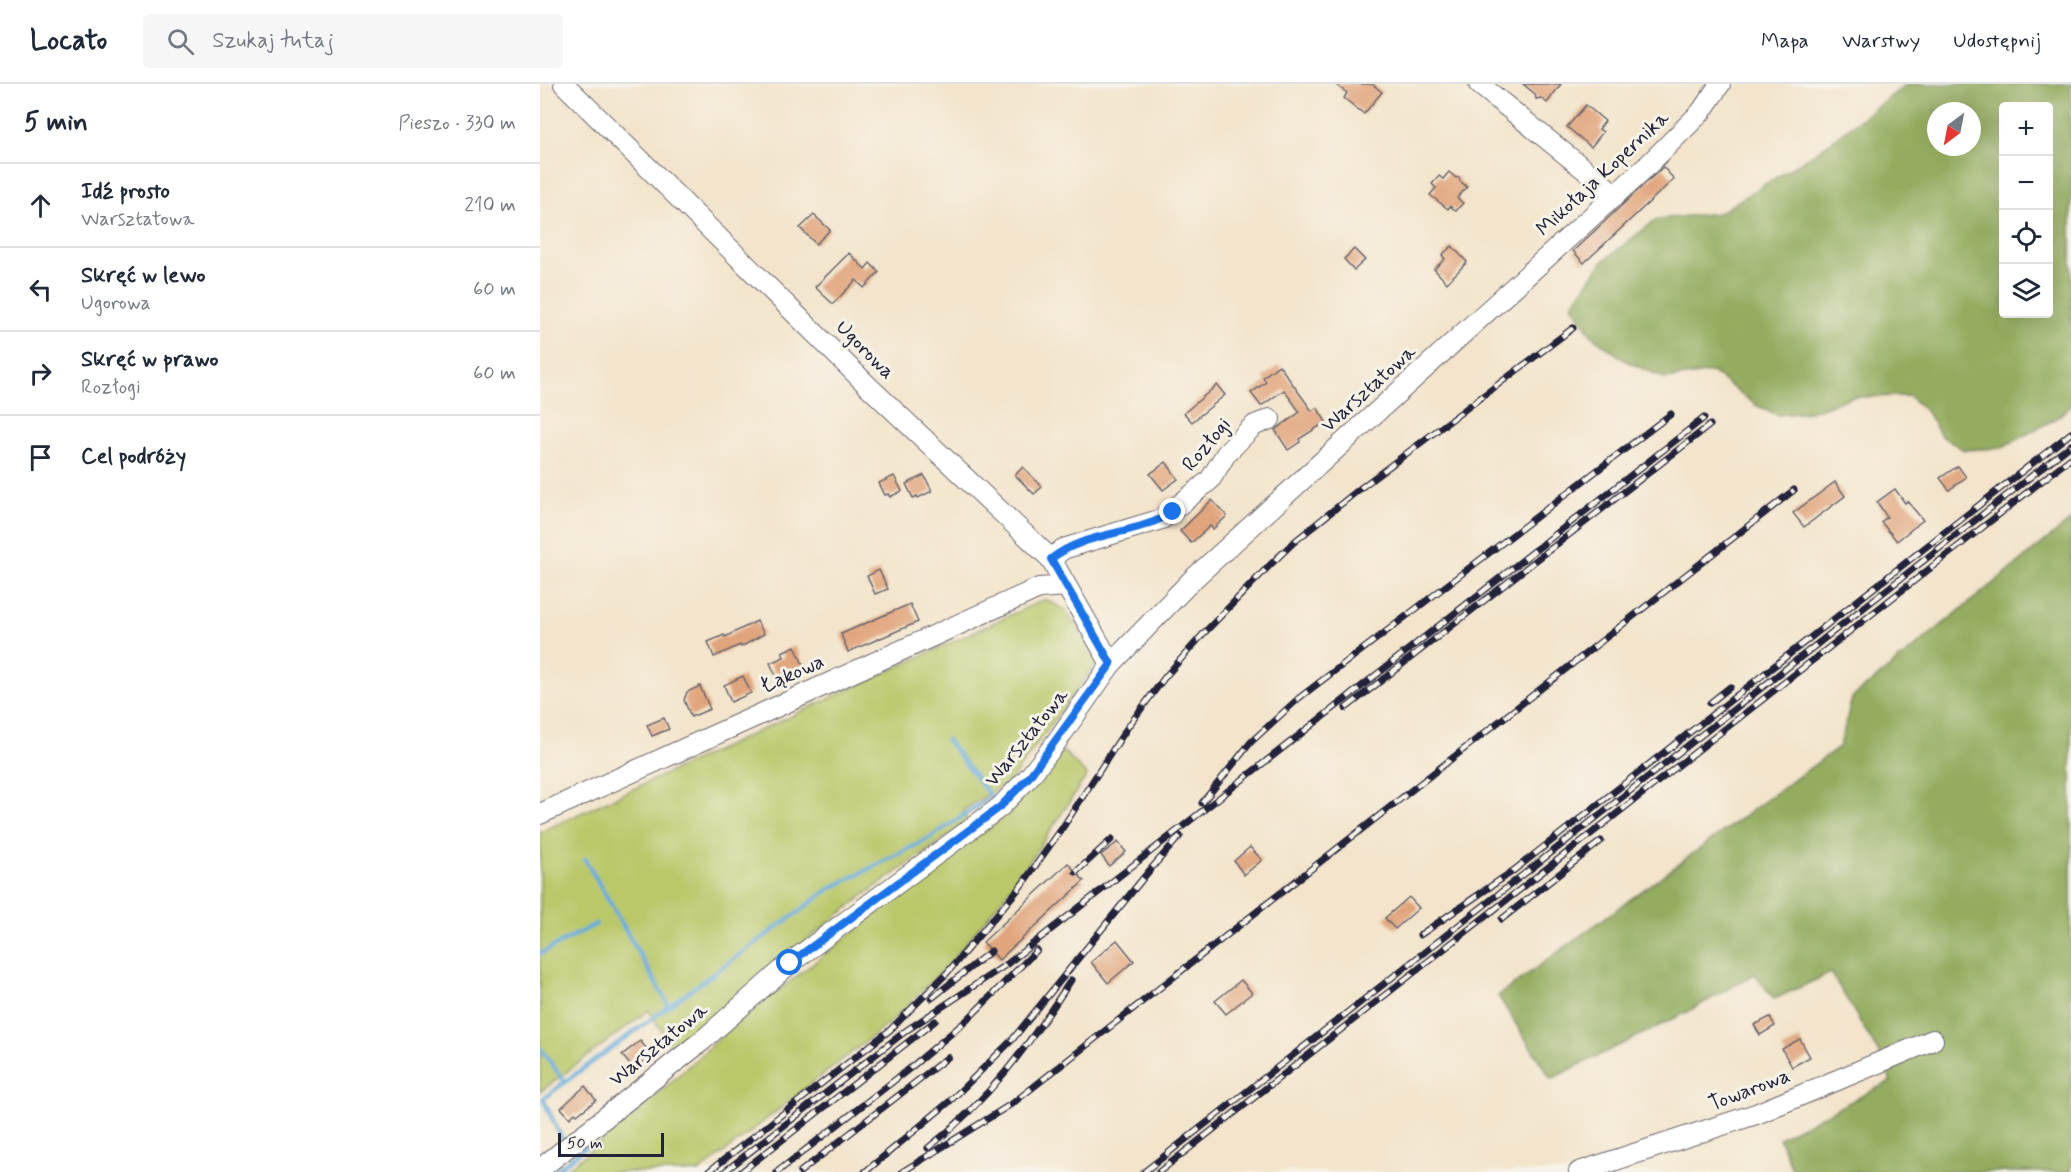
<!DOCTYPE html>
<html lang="pl">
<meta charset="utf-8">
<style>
body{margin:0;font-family:Mynerve,sans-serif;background:#f6f6f7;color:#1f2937}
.controls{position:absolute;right:18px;top:18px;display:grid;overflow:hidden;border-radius:6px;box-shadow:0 6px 24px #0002}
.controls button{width:54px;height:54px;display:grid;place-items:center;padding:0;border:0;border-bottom:2px solid #e0e1e3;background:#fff;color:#1f2937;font:30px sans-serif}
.compass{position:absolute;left:1387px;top:18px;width:54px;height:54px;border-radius:50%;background:#fff;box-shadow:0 6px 24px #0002;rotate:212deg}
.scale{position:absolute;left:18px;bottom:15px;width:106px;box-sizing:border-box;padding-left:6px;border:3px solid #22223b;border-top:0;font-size:16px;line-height:21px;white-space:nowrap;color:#22223b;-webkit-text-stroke:4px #f7f3e8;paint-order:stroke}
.stop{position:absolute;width:18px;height:18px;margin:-14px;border:4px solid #1a73e8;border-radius:50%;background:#fff}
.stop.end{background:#1a73e8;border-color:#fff;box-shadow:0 2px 6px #0008}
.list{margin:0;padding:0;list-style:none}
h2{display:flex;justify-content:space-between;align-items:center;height:78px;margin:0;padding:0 24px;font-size:26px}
h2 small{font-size:20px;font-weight:400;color:#747a83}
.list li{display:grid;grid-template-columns:39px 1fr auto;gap:18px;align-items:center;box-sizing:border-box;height:84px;padding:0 24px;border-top:2px solid #e0e1e3}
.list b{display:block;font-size:22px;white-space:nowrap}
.list p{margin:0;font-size:20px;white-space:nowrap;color:#747a83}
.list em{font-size:20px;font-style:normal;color:#747a83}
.icon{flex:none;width:33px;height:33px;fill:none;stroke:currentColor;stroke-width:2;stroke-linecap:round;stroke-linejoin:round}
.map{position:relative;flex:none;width:1531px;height:1088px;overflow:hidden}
header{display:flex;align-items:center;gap:36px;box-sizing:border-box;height:84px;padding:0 30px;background:#fff;border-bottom:2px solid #e0e1e3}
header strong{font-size:28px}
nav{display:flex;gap:33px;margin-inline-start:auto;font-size:21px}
.search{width:420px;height:54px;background:#f6f6f7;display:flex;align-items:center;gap:15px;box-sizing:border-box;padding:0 21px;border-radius:6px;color:#747a83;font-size:22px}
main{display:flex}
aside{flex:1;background:#fff}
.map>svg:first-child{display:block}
.green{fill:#bac86a;stroke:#6e7552;stroke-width:1.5}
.forest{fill:#93ac5e;stroke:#5a674c;stroke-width:1.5;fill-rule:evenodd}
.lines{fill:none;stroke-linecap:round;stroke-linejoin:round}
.stream{stroke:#65abdc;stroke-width:4.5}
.building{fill:#e1a57d}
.minor-casing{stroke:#6b666d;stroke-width:22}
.minor{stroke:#fff;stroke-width:20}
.rail-casing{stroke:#22223b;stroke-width:7}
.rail{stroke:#f7f3e8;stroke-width:4.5;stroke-dasharray:14;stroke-linecap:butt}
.route{stroke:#1a73e8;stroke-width:8}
.labels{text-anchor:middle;stroke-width:6;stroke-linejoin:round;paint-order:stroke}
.street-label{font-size:21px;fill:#22223b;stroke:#f7f3e8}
</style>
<header>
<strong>Locato</strong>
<div class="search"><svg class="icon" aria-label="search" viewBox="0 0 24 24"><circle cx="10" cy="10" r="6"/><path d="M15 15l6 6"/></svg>Szukaj tutaj</div>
<nav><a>Mapa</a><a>Warstwy</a><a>Udostępnij</a></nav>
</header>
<main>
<aside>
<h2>5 min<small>Pieszo · 330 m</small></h2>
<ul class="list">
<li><svg class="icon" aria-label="ahead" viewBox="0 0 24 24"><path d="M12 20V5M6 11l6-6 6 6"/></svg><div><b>Idź prosto</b><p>Warsztatowa</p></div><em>210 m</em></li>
<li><svg class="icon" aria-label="left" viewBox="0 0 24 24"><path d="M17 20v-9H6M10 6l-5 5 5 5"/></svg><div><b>Skręć w lewo</b><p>Ugorowa</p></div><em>60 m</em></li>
<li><svg class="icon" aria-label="right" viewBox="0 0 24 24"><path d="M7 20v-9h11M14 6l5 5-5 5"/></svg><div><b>Skręć w prawo</b><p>Rozłogi</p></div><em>60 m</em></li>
<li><svg class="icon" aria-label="arrive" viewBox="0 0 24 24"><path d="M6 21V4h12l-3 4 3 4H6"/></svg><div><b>Cel podróży</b></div></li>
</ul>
</aside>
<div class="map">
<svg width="1531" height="1088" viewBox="0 0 1531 1088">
<rect width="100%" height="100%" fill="#f7f3e8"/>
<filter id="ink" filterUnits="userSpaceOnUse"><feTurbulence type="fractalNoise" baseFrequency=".0167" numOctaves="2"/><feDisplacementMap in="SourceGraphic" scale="12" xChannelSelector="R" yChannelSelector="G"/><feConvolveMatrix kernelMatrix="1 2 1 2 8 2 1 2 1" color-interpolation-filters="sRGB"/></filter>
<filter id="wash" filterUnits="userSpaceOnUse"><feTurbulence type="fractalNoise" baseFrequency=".008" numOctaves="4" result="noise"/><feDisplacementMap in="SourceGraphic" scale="24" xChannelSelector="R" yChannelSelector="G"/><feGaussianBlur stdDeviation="1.35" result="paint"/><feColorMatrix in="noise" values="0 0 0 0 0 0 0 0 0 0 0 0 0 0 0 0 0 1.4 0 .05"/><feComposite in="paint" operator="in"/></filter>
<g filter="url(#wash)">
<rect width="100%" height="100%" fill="#f3e4cb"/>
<!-- green -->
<g class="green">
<path d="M 505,515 L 526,526 L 557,578 L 470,697 L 423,726 L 428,738 L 320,814 L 238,879 L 136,971 L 109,926 L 0,1008 L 0,748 Z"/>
<path d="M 523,667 L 547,691 L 477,797 L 409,880 L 353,936 L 159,1088 L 23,1088 L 95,1031 L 187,947 L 400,780 L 456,739 Z"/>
</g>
<!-- forest -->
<g class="forest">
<path d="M 1367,0 L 1531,0 L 1531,322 L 1515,335 L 1461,364 L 1424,366 L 1401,352 L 1387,328 L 1369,312 L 1312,313 L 1270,328 L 1238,331 L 1216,321 L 1172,288 L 1126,295 L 1086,277 L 1052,252 L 1032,221 L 1062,178 L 1117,135 L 1179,129 L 1277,68 ZM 1464,22 L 1508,22 L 1508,230 L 1464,230 ZM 1396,27 L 1432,27 L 1432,63 L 1396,63 Z"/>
<path d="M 1531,436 L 1531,1088 L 1253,1088 L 1239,1054 L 1351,997 L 1339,969 L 1291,889 L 1234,915 L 1215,890 L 1147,928 L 1011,995 L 958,912 L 1300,662 L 1312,614 Z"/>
</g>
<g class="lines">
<!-- stream -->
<g class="stream">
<path d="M 0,870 L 56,840"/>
<path d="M 129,922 L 291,804 L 388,755 L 451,713 L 407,656"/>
<path d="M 0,964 L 25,998 L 3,1015 L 22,1055"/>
<path d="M 25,998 L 129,922 L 45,775"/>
<path d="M 14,1088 L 83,1033"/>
</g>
</g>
<g id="blocks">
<!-- building -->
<g class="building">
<path d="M 795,0 L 832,0 L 842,8 L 824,30 L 804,14 L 807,9 Z"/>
<path d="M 983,0 L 1021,0 L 1007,19 L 1001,14 L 996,15 L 995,10 Z"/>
<path d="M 1046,21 L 1065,37 L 1059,45 L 1063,48 L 1051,63 L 1027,43 Z"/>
<path d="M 1123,83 L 1134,95 L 1044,179 L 1033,167 Z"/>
<path d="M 909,88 L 916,94 L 919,93 L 920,97 L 927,103 L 917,114 L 923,119 L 916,127 L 910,122 L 908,125 L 890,111 L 896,104 L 892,100 L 899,92 L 903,95 Z"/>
<path d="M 274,131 L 290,146 L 276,160 L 260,144 Z"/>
<path d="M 912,162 L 927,178 L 907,199 L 894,185 L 905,175 L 902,171 Z"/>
<path d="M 814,165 L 825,176 L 814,186 L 804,175 Z"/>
<path d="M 309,169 L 325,185 L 330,179 L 339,188 L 324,204 L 316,196 L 293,220 L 275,203 Z"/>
<path d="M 739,281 L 772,327 L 777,323 L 786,338 L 759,355 L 760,358 L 748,366 L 735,346 L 760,328 L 744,306 L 721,322 L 711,309 L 726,298 L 723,293 Z"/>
<path d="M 677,301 L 685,311 L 652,338 L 644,329 Z"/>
<path d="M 626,378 L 638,395 L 623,406 L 610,390 Z"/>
<path d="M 1418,382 L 1426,393 L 1409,406 L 1400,394 Z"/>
<path d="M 483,383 L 502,403 L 494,410 L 475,391 Z"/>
<path d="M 384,391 L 392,407 L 378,414 L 377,412 L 373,414 L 366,400 Z"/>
<path d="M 354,392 L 362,407 L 350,413 L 348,410 L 345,411 L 339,399 Z"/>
<path d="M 1295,398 L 1305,412 L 1264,443 L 1253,429 Z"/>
<path d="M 1355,405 L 1365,419 L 1367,417 L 1383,436 L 1357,457 L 1341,438 L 1347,433 L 1337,418 Z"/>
<path d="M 672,416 L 687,432 L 673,445 L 670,442 L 651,459 L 640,447 Z"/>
<path d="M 339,486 L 348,505 L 335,510 L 327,492 Z"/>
<path d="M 370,520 L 378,538 L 308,568 L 301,550 Z"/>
<path d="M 217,537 L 224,550 L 201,563 L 200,561 L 174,573 L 168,558 L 184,551 L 185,553 Z"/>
<path d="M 255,562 L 264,583 L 238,596 L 230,579 L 244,573 L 242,568 Z"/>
<path d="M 203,592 L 211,609 L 191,618 L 184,601 Z"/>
<path d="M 160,602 L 170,625 L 151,633 L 144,616 L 147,608 Z"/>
<path d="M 124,634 L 129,645 L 112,652 L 107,641 Z"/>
<path d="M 578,758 L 586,768 L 569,782 L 561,771 Z"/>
<path d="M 710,763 L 722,776 L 704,791 L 694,777 Z"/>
<path d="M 528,779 L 544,797 L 459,876 L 443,858 Z"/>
<path d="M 869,813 L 879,824 L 855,845 L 845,834 Z"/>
<path d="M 577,856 L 594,877 L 568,899 L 551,878 Z"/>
<path d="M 701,896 L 712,909 L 686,930 L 675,917 Z"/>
<path d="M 1230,933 L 1235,942 L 1220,951 L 1214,941 Z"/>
<path d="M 1260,955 L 1270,973 L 1252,983 L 1242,965 Z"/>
<path d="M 100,957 L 112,971 L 94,986 L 82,971 Z"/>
<path d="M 45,1002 L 56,1016 L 37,1031 L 35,1029 L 30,1034 L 21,1024 Z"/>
</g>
</g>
</g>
<g filter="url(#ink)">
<use href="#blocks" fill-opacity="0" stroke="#6b666d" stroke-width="1.5"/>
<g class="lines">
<!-- minor casing -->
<g class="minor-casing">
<g id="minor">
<path d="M 24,0 L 328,302 L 511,475 L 571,580"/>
<path d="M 939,0 L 1076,111"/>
<path d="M 511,475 L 523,465 L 622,435 L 670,396 L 686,370 L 709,346 L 715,341 L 730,335"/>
<path d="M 0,730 L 499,504 L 526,502"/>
<path d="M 0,1085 L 163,956 L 250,879 L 460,723 L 489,693 L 512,664 L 571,580 L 652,496 L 1106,83 L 1161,28 L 1180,0"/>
<path d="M 1039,1088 L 1216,1030 L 1393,956"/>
</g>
</g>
<!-- minor -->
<use href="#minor" class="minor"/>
<!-- rail casing -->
<g class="rail-casing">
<g id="rail">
<path d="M 1170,619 L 1190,603"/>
<path d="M 806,624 L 1170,341"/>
<path d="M 662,719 L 711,658 L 759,614 L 1131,330"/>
<path d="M 536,788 L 572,755"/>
<path d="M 962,835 L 1061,757"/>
<path d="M 880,851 L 973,787 L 1531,349"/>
<path d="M 392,914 L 451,867"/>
<path d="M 388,1064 C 450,1015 488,962 531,896"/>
<path d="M 168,1088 L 350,946 L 407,889 L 481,802 L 523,743 L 587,644 L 625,593 L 665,548 L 729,482 L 754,458 L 822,403 L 1033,244"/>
<path d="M 184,1088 L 367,946 L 467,880 L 1164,334"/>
<path d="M 201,1088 L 395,937"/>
<path d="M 237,1088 L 369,985 L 426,937 L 497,866"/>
<path d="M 260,1088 L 408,973"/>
<path d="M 325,1088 L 409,1018 L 472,956 L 609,787 L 640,752"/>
<path d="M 362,1088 L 473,1019 L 1254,406"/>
<path d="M 604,1088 L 1531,361"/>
<path d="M 619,1088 L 1531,374"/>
</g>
</g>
<!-- rail -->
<use href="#rail" class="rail"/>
</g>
</g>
<g class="lines" filter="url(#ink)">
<!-- route -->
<path class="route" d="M 250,879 L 460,723 L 489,693 L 571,580 L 511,475 C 545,447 596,452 633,428"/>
</g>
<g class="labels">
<!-- street labels -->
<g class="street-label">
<text transform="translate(1062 89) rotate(-43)" y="7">Mikołaja Kopernika</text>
<text transform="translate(326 265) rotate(45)" y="7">Ugorowa</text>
<text transform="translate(828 304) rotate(-42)" y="7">Warsztatowa</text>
<text transform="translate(666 360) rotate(-50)" y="7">Rozłogi</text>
<text transform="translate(252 589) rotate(-24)" y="7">Łąkowa</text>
<text transform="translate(486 653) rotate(-51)" y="7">Warsztatowa</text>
<text transform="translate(118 960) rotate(-39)" y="7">Warsztatowa</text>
<text transform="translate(1209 1005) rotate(-21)" y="7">Towarowa</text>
</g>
</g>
</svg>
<div class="controls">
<button>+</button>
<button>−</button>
<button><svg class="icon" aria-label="locate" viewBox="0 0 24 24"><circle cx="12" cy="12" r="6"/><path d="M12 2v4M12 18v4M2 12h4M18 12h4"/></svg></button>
<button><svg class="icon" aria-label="layers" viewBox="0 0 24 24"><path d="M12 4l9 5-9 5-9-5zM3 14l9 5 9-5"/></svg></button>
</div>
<svg class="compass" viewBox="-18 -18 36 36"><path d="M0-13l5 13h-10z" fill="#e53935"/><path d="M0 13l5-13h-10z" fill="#747a83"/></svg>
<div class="scale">50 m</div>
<div class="stop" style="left:250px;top:879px"></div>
<div class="stop end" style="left:633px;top:428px"></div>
</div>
</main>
